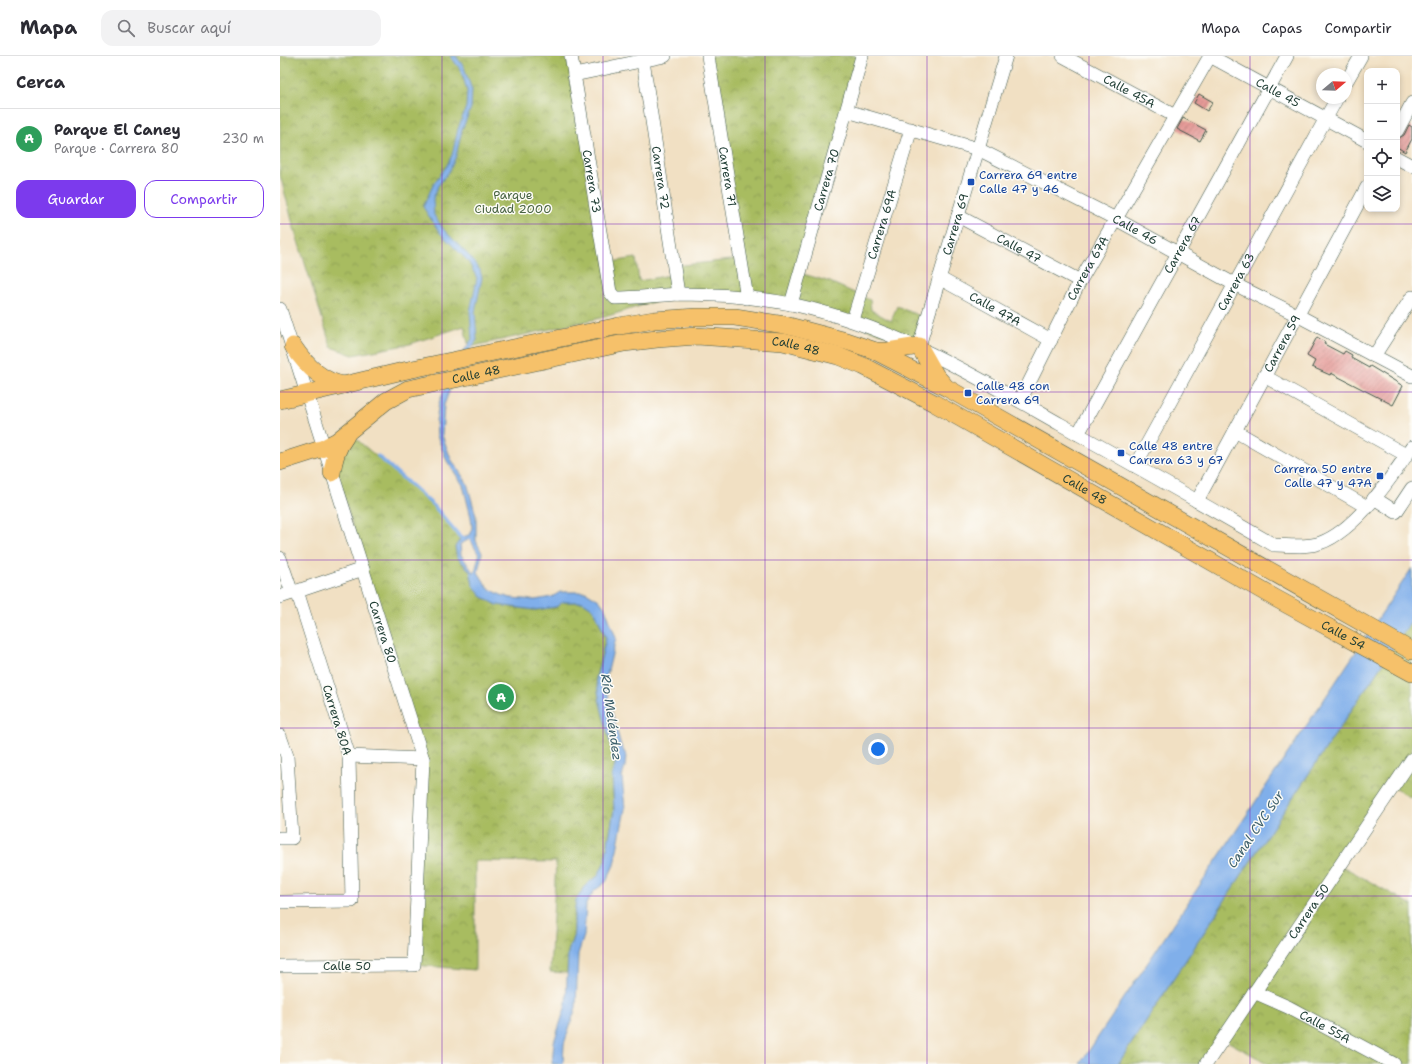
<!DOCTYPE html>
<html lang="es">
<meta charset="utf-8">
<style>
body{margin:0;font-family:"Shantell Sans",sans-serif;background:#f2f2f3;color:#2b2b33}
.controls{position:absolute;right:12px;top:12px;display:grid;overflow:hidden;border-radius:8px;box-shadow:0 2px 6px #0003}
.controls button{width:36px;height:36px;display:grid;place-items:center;padding:0;border:0;border-bottom:1px solid #e1e1e2;background:#fff;color:#2b2b33;font:20px sans-serif}
.compass{position:absolute;left:1036px;top:12px;width:36px;height:36px;border-radius:50%;background:#fff;box-shadow:0 2px 6px #0003;rotate:71deg}
.you{position:absolute;left:598px;top:693px;width:14px;height:14px;margin:-10px;border:3px solid #fff;border-radius:50%;background:#1a73e8;box-shadow:0 0 0 6px #1a73e833}
.badge{display:grid;place-items:center;width:26px;height:26px;border-radius:50%;background:#7c3aed;color:#fff;font-size:13px;font-weight:700}
.pin{position:absolute;translate:-50% -50%;border:2px solid #fff;box-shadow:0 1px 4px #0006}
.list{margin:0;padding:0;list-style:none}
h2{display:flex;justify-content:space-between;align-items:center;height:52px;margin:0;padding:0 16px;font-size:17px}
h2 small{font-size:13px;font-weight:400;color:#7c7c81}
.list li{display:grid;grid-template-columns:26px 1fr auto;gap:12px;align-items:center;box-sizing:border-box;height:60px;padding:0 16px;border-top:1px solid #e1e1e2}
.list b{display:block;font-size:15px;white-space:nowrap}
.list p{margin:0;font-size:13px;white-space:nowrap;color:#7c7c81}
.list em{font-size:13px;font-style:normal;color:#7c7c81}
.actions{display:flex;gap:8px;padding:12px 16px}
.actions a{flex:1;padding:9px 0;border:1px solid #7c3aed;border-radius:12px;text-align:center;font-size:14px;color:#7c3aed}
.actions .main{background:#7c3aed;color:#fff}
.icon{flex:none;width:22px;height:22px;fill:none;stroke:currentColor;stroke-width:2;stroke-linecap:round;stroke-linejoin:round}
.map{position:relative;flex:none;width:1132px;height:1008px;overflow:hidden}
header{display:flex;align-items:center;gap:24px;box-sizing:border-box;height:56px;padding:0 20px;background:#fff;border-bottom:1px solid #e1e1e2}
header strong{font-size:19px}
nav{display:flex;gap:22px;margin-inline-start:auto;font-size:14px}
.search{width:280px;height:36px;background:#f2f2f3;display:flex;align-items:center;gap:10px;box-sizing:border-box;padding:0 14px;border-radius:12px;color:#7c7c81;font-size:15px}
main{display:flex}
aside{flex:1;background:#fff}
.map>svg:first-child{display:block}
.park{fill:url(#park-crowns);stroke:#647c4a}
.water{fill:#80afea;stroke:#50768f;fill-rule:evenodd}
.lines{fill:none;stroke-linecap:round;stroke-linejoin:round}
.stream{stroke:#80afea;stroke-width:3.5}
.building{fill:url(#building-hatch)}
.minor-casing{stroke:#3e5549;stroke-width:14}
.major-casing{stroke:#3e5549;stroke-width:18}
.minor{stroke:#fff;stroke-width:13}
.major{stroke:#f6c16b;stroke-width:17}
.grid{fill:none;stroke:#7b2cbf;stroke-width:1;stroke-opacity:0.55}
.transit-dot{fill:#1a4fb4;stroke:#fdfcf7;stroke-width:1.5}
.labels{text-anchor:middle;stroke-width:3;stroke-linejoin:round;paint-order:stroke}
.street-label{font-size:12px;fill:#1f3d34;stroke:#fdfcf7}
.transit-label{font-size:12px;fill:#164399;stroke:#fdfcf7;text-anchor:start}
.park-label{font-size:12px;fill:#486342;stroke:#fdfcf7}
.water-label{font-size:13px;font-style:italic;fill:#3c5f6b;stroke:#fdfcf7}
</style>
<header>
<strong>Mapa</strong>
<div class="search"><svg class="icon" aria-label="search" viewBox="0 0 24 24"><circle cx="10" cy="10" r="6"/><path d="M15 15l6 6"/></svg>Buscar aquí</div>
<nav><a>Mapa</a><a>Capas</a><a>Compartir</a></nav>
</header>
<main>
<aside>
<h2>Cerca<small></small></h2>
<ul class="list">
<li><span class="badge" style="background:#2e9e5b">A</span><div><b>Parque El Caney</b><p>Parque · Carrera 80</p></div><em>230 m</em></li>
</ul>
<div class="actions"><a class="main">Guardar</a><a>Compartir</a></div>
</aside>
<div class="map">
<svg width="1132" height="1008" viewBox="0 0 1132 1008">
<defs>
<pattern id="park-crowns" width="20" height="18" patternUnits="userSpaceOnUse"><rect width="20" height="18" fill="#a8bc61"/><path d="M2 6a3 3 0 1 1 6 0M12 15a3 3 0 1 1 6 0" fill="none" stroke="#889a51"/></pattern>
<pattern id="building-hatch" width="6" height="6" patternUnits="userSpaceOnUse"><rect width="6" height="6" fill="#e59a97"/><path d="M-1 1l2-2M0 6l6-6M5 7l2-2" fill="none" stroke="#b97f7c"/></pattern>
</defs>
<rect width="100%" height="100%" fill="#fdfcf7"/>
<filter id="ink" filterUnits="userSpaceOnUse"><feTurbulence type="fractalNoise" baseFrequency=".025" numOctaves="2"/><feDisplacementMap in="SourceGraphic" scale="8" xChannelSelector="R" yChannelSelector="G"/><feConvolveMatrix kernelMatrix="1 2 1 2 8 2 1 2 1" color-interpolation-filters="sRGB"/></filter>
<filter id="wash" filterUnits="userSpaceOnUse"><feTurbulence type="fractalNoise" baseFrequency=".012" numOctaves="4" result="noise"/><feDisplacementMap in="SourceGraphic" scale="16" xChannelSelector="R" yChannelSelector="G"/><feGaussianBlur stdDeviation="0.9" result="paint"/><feColorMatrix in="noise" values="0 0 0 0 0 0 0 0 0 0 0 0 0 0 0 0 0 1.4 0 .05"/><feComposite in="paint" operator="in"/></filter>
<g filter="url(#wash)">
<rect width="100%" height="100%" fill="#f1e0c3"/>
<!-- park -->
<g class="park">
<path d="M 0,0 L 291,0 L 326,207 L 356,202 L 359,225 L 395,218 L 394,210 L 461,203 L 428,0 L 582,0 L 520,217 L 550,226 L 590,244 L 591,254 L 611,265 L 617,250 L 647,263 L 639,290 L 511,248 L 398,238 L 325,261 L 189,291 L 184,270 L 130,288 L 73,299 L 51,291 L 14,172 L 0,119 Z"/>
<path d="M 68,376 L 154,450 L 181,482 L 175,491 L 177,501 L 190,515 L 193,529 L 201,540 L 217,549 L 255,554 L 276,551 L 283,546 L 303,546 L 312,552 L 316,558 L 326,582 L 316,622 L 320,647 L 332,694 L 336,701 L 335,709 L 332,719 L 334,754 L 325,805 L 318,820 L 307,828 L 296,844 L 294,860 L 294,878 L 288,896 L 287,917 L 270,916 L 276,806 L 195,805 L 195,914 L 134,909 L 143,703 L 53,405 Z"/>
<path d="M 1132,564 L 1132,742 L 1113,732 L 1060,809 L 1132,849 L 1132,1008 L 989,1008 L 943,983 L 926,1008 L 838,1008 L 985,783 Z"/>
</g>
<!-- water -->
<g class="water">
<path d="M 170,0 L 176,0 L 184,11 L 192,34 L 191,52 L 182,74 L 176,100 L 170,114 L 158,130 L 153,143 L 154,159 L 164,174 L 191,202 L 200,214 L 202,222 L 195,256 L 197,284 L 178,312 L 164,349 L 162,379 L 171,403 L 187,427 L 196,460 L 196,485 L 202,497 L 198,516 L 208,532 L 221,539 L 231,542 L 255,544 L 272,541 L 280,536 L 306,536 L 319,544 L 325,552 L 336,582 L 326,623 L 329,645 L 341,690 L 346,699 L 345,711 L 342,721 L 345,753 L 334,809 L 326,826 L 314,835 L 306,848 L 304,880 L 298,898 L 296,951 L 284,988 L 283,1008 L 272,1008 L 274,986 L 286,949 L 288,896 L 294,878 L 294,860 L 296,844 L 307,828 L 318,820 L 325,805 L 334,754 L 332,719 L 335,709 L 336,701 L 332,694 L 320,647 L 316,622 L 326,582 L 316,558 L 312,552 L 303,546 L 283,546 L 276,551 L 255,554 L 217,549 L 201,540 L 193,529 L 190,515 L 177,501 L 175,491 L 181,482 L 191,478 L 192,471 L 191,461 L 183,429 L 167,405 L 157,380 L 156,365 L 159,347 L 174,310 L 192,283 L 190,256 L 197,222 L 188,205 L 160,177 L 143,151 L 154,127 L 166,111 L 172,99 L 178,73 L 186,51 L 187,35 L 184,24 L 180,13 ZM 190,483 L 199,499 L 195,516 L 193,516 L 181,499 L 180,488 Z"/>
<path d="M 1132,512 L 1132,564 L 985,783 L 838,1008 L 800,1008 Z"/>
</g>
<g class="lines">
<!-- stream -->
<path class="stream" d="M 98,400 L 154,450 L 181,482"/>
</g>
<g id="blocks">
<!-- building -->
<g class="building">
<path d="M 919,38 L 933,46 L 927,55 L 914,47 Z"/>
<path d="M 903,62 L 926,74 L 920,85 L 897,73 Z"/>
<path d="M 1129,69 L 1132,71 L 1132,83 L 1125,96 L 1117,91 L 1117,83 L 1124,79 Z"/>
<path d="M 1037,281 L 1045,286 L 1044,288 L 1063,298 L 1065,295 L 1072,299 L 1071,302 L 1089,312 L 1090,310 L 1123,330 L 1113,349 L 1051,317 L 1050,319 L 1032,311 L 1035,305 L 1027,300 Z"/>
</g>
</g>
</g>
<g filter="url(#ink)">
<use href="#blocks" fill-opacity="0" stroke="#3e5549" stroke-width="1"/>
<g class="lines">
<!-- minor casing -->
<g class="minor-casing">
<g id="minor">
<path id="s1" d="M 291,0 L 330,236 L 335,242 C 356,242 378,239 400,238 C 437,238 475,241 511,248 C 612,270 692,318 780,368 C 852,408 923,448 994,489 C 1008,489 1026,492 1040,487 C 1075,475 1112,421 1132,391"/>
<path id="s2" d="M 428,0 L 467,242"/>
<path id="s3" d="M 783,0 L 895,60"/>
<path id="s4" d="M 930,0 L 1087,85"/>
<path id="s5" d="M 363,5 L 398,238"/>
<path d="M 294,19 L 385,0"/>
<path d="M 1066,26 L 1081,0"/>
<path id="s6" d="M 567,55 L 698,93 L 834,162 L 954,228 L 1017,259 L 1132,320"/>
<path d="M 1117,75 L 1132,47"/>
<path d="M 1117,102 L 1132,110"/>
<path id="s7" d="M 678,160 L 800,225"/>
<path id="s8" d="M 659,222 L 771,284"/>
<path id="s9" d="M 511,248 L 582,0"/>
<path id="s10" d="M 0,253 L 143,703 L 134,909 L 0,910"/>
<path id="s11" d="M 573,264 L 631,73"/>
<path id="s12" d="M 639,290 L 726,0"/>
<path d="M 1094,300 L 1132,241"/>
<path d="M 984,320 L 1126,399"/>
<path id="s13" d="M 740,345 L 800,225 L 930,0"/>
<path d="M 955,375 L 1087,451"/>
<path id="s14" d="M 798,378 L 1007,0"/>
<path id="s15" d="M 855,410 L 1057,42"/>
<path d="M 1094,442 L 1116,456 L 1132,432"/>
<path id="s16" d="M 917,445 L 1087,131"/>
<path d="M 0,502 L 12,537"/>
<path d="M 0,541 L 83,513"/>
<path d="M 0,680 L 7,700 L 12,782 L 0,782"/>
<path d="M 69,700 L 143,703"/>
<path d="M 0,846 L 72,845 L 69,700 L 17,535"/>
<path id="s17" d="M 974,936 L 1008,951 L 1114,1008"/>
<path id="s18" d="M 926,1008 L 1132,703"/>
</g>
</g>
<!-- major casing -->
<g class="major-casing">
<g id="major">
<path d="M 13,290 C 25,308 42,326 64,329"/>
<path d="M 596,295 L 608,295 L 639,290 L 656,320 L 664,329"/>
<path d="M 0,344 L 123,315 L 339,270 L 374,264 L 416,261 L 455,261 L 505,269 L 566,285 L 593,294 L 667,332 L 1132,595"/>
<path id="s19" d="M 0,406 L 44,392 L 57,385 L 106,345 L 128,333 L 344,287 L 377,283 L 417,280 L 503,286 L 558,300 L 583,310 L 654,347 L 995,542 L 1132,617"/>
<path d="M 52,417 C 54,403 57,392 66,380"/>
</g>
</g>
<!-- minor -->
<use href="#minor" class="minor"/>
<!-- major -->
<use href="#major" class="major"/>
</g>
</g>
<!-- grid -->
<path class="grid" d="M 162,0 L 162,1008M 323,0 L 323,1008M 485,0 L 485,1008M 647,0 L 647,1008M 809,0 L 809,1008M 970,0 L 970,1008M 0,168 L 1132,168M 0,336 L 1132,336M 0,504 L 1132,504M 0,672 L 1132,672M 0,840 L 1132,840"/>
<!-- markers -->
<g class="transit-dot">
<rect x="687" y="122" width="8" height="8" rx="2"/>
<rect x="684" y="333" width="8" height="8" rx="2"/>
<rect x="837" y="393" width="8" height="8" rx="2"/>
<rect x="1096" y="416" width="8" height="8" rx="2"/>
</g>
<g class="labels">
<!-- street labels -->
<g class="street-label">
<text dy="4" stroke="none"><textPath href="#s3" startOffset="75">Calle 45A</textPath></text>
<text dy="4" stroke="none"><textPath href="#s4" startOffset="77">Calle 45</textPath></text>
<text dy="4" stroke="none"><textPath href="#s2" startOffset="122">Carrera 71</textPath></text>
<text dy="4" stroke="none"><textPath href="#s5" startOffset="118">Carrera 72</textPath></text>
<text dy="4" stroke="none"><textPath href="#s9" startOffset="129">Carrera 70</textPath></text>
<text dy="4" stroke="none"><textPath href="#s1" startOffset="127">Carrera 73</textPath></text>
<text dy="4" stroke="none"><textPath href="#s12" startOffset="127">Carrera 69</textPath></text>
<text dy="4" stroke="none"><textPath href="#s11" startOffset="100">Carrera 69A</textPath></text>
<text dy="4" stroke="none"><textPath href="#s6" startOffset="313">Calle 46</textPath></text>
<text dy="4" stroke="none"><textPath href="#s14" startOffset="216">Carrera 67</textPath></text>
<text dy="4" stroke="none"><textPath href="#s7" startOffset="69">Calle 47</textPath></text>
<text dy="4" stroke="none"><textPath href="#s13" startOffset="149">Carrera 67A</textPath></text>
<text dy="4" stroke="none"><textPath href="#s15" startOffset="210">Carrera 63</textPath></text>
<text dy="4" stroke="none"><textPath href="#s8" startOffset="64">Calle 47A</textPath></text>
<text dy="4" stroke="none"><textPath href="#s16" startOffset="179">Carrera 59</textPath></text>
<text dy="4" stroke="none"><textPath href="#s19" startOffset="543">Calle 48</textPath></text>
<text dy="4" stroke="none"><textPath href="#s19" startOffset="219">Calle 48</textPath></text>
<text dy="4" stroke="none"><textPath href="#s19" startOffset="867">Calle 48</textPath></text>
<text dy="4" stroke="none"><textPath href="#s10" startOffset="339">Carrera 80</textPath></text>
<text dy="4" stroke="none"><textPath href="#s19" startOffset="1164">Calle 54</textPath></text>
<text transform="translate(57 664) rotate(73)" y="4">Carrera 80A</text>
<text dy="4" stroke="none"><textPath href="#s18" startOffset="184">Carrera 50</textPath></text>
<text x="67" y="914">Calle 50</text>
<text dy="4" stroke="none"><textPath href="#s17" startOffset="79">Calle 55A</textPath></text>
</g>
<!-- transit labels -->
<g class="transit-label">
<text x="699" y="123">Carrera 69 entre<tspan x="699" dy="14">Calle 47 y 46</tspan></text>
<text x="696" y="334">Calle 48 con<tspan x="696" dy="14">Carrera 69</tspan></text>
<text x="849" y="394">Calle 48 entre<tspan x="849" dy="14">Carrera 63 y 67</tspan></text>
<text x="1092" y="417" text-anchor="end">Carrera 50 entre<tspan x="1092" dy="14">Calle 47 y 47A</tspan></text>
</g>
<!-- park labels -->
<g class="park-label">
<text x="233" y="143">Parque<tspan x="233" dy="14">Ciudad 2000</tspan></text>
</g>
<!-- water labels -->
<g class="water-label">
<text transform="translate(332 661) rotate(82)" y="5">Río Meléndez</text>
<text transform="translate(975 773) rotate(-56)" y="5">Canal CVC Sur</text>
</g>
</g>
</svg>
<div class="controls">
<button>+</button>
<button>−</button>
<button><svg class="icon" aria-label="locate" viewBox="0 0 24 24"><circle cx="12" cy="12" r="6"/><path d="M12 2v4M12 18v4M2 12h4M18 12h4"/></svg></button>
<button><svg class="icon" aria-label="layers" viewBox="0 0 24 24"><path d="M12 4l9 5-9 5-9-5zM3 14l9 5 9-5"/></svg></button>
</div>
<svg class="compass" viewBox="-18 -18 36 36"><path d="M0-13l5 13h-10z" fill="#e53935"/><path d="M0 13l5-13h-10z" fill="#7c7c81"/></svg>
<div class="you"></div>
<div class="pin badge" style="left:221px;top:641px;background:#2e9e5b">A</div>
</div>
</main>
